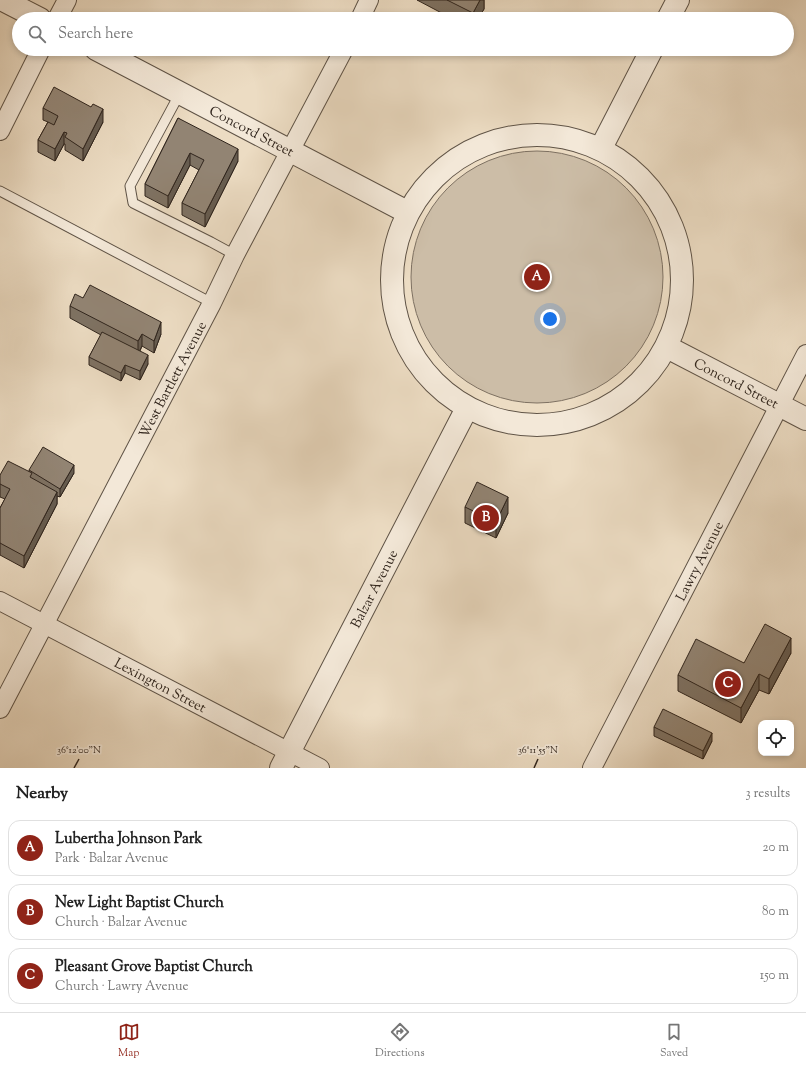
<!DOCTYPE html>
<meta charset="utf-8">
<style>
body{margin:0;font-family:"Sorts Mill Goudy",serif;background:#f6f6f6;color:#222}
.controls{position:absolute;right:12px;bottom:12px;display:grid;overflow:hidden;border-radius:8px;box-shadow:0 2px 6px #0003}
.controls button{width:36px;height:36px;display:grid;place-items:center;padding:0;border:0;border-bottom:1px solid #e0e0e0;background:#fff;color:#222;font:20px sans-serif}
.you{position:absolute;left:550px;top:319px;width:14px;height:14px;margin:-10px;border:3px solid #fff;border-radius:50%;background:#1a73e8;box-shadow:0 0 0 6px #1a73e833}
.badge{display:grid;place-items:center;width:26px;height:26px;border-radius:50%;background:#8f2418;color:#fff;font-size:13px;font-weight:700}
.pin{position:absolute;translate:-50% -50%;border:2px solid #fff;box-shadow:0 1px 4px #0006}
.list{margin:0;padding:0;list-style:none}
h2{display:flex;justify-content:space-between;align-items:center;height:52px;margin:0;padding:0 16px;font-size:17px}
h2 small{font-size:13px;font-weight:400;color:#767676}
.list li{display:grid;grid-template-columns:26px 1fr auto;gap:12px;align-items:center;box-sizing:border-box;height:56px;margin:0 8px 8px;padding:0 8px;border:1px solid #e0e0e0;border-radius:12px}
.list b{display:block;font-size:15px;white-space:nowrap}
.list p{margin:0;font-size:13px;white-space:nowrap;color:#767676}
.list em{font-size:13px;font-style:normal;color:#767676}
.icon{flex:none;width:22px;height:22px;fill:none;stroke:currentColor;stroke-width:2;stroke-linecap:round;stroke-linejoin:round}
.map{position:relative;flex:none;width:806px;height:768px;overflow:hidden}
.search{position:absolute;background:#fff;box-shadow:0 2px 6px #0003;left:12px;right:12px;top:12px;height:44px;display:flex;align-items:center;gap:10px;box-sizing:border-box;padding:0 14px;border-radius:22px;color:#767676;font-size:15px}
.sheet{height:244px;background:#fff}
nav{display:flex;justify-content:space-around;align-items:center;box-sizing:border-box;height:56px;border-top:1px solid #e0e0e0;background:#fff;font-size:11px;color:#767676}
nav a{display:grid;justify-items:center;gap:2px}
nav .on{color:#8f2418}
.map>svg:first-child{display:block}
.green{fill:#ccbda7;stroke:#7e7162}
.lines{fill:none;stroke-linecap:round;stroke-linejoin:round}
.service-casing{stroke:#5f5346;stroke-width:11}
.minor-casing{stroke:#5f5346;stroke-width:20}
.tertiary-casing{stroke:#5f5346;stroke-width:24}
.service{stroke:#f3e8d8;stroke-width:9}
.minor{stroke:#f3e8d8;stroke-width:18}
.tertiary{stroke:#f3e8d8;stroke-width:22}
.wall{fill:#7e7263;stroke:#30251d}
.shaded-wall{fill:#665c50;stroke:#30251d}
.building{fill:#928473;stroke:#30251d}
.ticks{fill:none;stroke:#30251d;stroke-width:1.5}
.labels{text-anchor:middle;stroke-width:3.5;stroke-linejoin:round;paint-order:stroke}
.street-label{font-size:14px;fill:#30251d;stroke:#f3e8d8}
.ticks-label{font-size:10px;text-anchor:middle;fill:#30251d;stroke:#f3e8d8;stroke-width:3.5;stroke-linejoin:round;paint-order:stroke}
</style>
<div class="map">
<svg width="806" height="768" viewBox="0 0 806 768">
<rect width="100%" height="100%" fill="#ecdcc3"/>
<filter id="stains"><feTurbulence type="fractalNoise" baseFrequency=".005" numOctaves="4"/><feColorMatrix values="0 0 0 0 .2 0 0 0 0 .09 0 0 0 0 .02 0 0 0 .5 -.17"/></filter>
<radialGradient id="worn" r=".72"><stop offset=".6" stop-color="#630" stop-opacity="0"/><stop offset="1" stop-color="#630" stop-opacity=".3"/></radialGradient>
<!-- green -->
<circle class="green" cx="537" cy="277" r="126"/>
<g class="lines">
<!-- service casing -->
<g class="service-casing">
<g id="service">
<path d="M 180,93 L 130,186 L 133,203 L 211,242 L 235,255"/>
<path d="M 0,191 L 212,303"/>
</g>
</g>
<!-- minor casing -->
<g class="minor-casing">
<g id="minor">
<path d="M 57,19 L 67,0"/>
<path d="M 360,19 L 369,0"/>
<path d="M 0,131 L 41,49"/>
<path id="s1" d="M 0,601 L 320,768"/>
<path id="s2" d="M 0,709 L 212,303 L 235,255 L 344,49"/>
<path id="s3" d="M 592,768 L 806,354"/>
</g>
</g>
<!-- tertiary casing -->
<g class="tertiary-casing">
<g id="tertiary">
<path d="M 3,0 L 40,19"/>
<path d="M 668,19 L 678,0"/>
<path id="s4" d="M 96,49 L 407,212"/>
<circle cx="537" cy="280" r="145"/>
<path d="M 601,148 L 652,49"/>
<path id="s5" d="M 667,347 L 806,419"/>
<path id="s6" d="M 281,768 L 467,408"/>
</g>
</g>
<!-- service -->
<use href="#service" class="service"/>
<!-- minor -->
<use href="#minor" class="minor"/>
<!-- tertiary -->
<use href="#tertiary" class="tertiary"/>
</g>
<!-- wall -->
<g class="wall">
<path d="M 417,0 L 484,0 L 484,9 L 478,19 L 453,19 Z"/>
<path d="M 43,108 L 103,122 L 83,161 L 65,150 L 65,144 L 64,144 L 55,161 L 38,152 L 38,140 L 48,122 L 43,120 Z"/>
<path d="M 178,118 L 238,161 L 205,227 L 182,215 L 182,203 L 199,170 L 190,165 L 168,208 L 145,196 L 145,184 Z"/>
<path d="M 83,298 L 161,334 L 154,353 L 142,346 L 140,351 L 148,364 L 140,380 L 125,373 L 121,381 L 89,365 L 89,357 L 101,335 L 70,318 L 70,306 Z"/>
<path d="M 29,470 L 74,473 L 60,497 L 57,496 L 57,504 L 24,568 L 0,555 L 0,508 L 5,499 L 0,497 L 0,475 L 29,472 Z"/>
<path d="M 465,507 L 508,513 L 496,538 L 465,523 Z"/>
<path d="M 791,653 L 769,694 L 759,690 L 741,723 L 678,691 L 678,675 L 744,663 Z"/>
<path d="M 654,727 L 712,741 L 703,759 L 654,736 Z"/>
</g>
<!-- shaded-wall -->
<g class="shaded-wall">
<path d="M 480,0 L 484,0 L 484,9 L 478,19 L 473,19 L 473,13 Z"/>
<path d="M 103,109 L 103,122 L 83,161 L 83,149 Z"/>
<path d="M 64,132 L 64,144 L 55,161 L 55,149 Z"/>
<path d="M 238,149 L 238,161 L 205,227 L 205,214 Z"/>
<path d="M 190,153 L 190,165 L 168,208 L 168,196 Z"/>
<path d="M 161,322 L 161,334 L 154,353 L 154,341 Z"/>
<path d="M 142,334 L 142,346 L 138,354 L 138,341 Z"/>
<path d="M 148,355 L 148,364 L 140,380 L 140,371 Z"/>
<path d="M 125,365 L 125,373 L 121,381 L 121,373 Z"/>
<path d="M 74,465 L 74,473 L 60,497 L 60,489 Z"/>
<path d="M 57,492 L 57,504 L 24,568 L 24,556 Z"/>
<path d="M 508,497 L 508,513 L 496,538 L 496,522 Z"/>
<path d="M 791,638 L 791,653 L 769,694 L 769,679 Z"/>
<path d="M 759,674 L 759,690 L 741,723 L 741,708 Z"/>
<path d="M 712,733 L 712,741 L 703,759 L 703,751 Z"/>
</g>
<!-- building -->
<g class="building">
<path d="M 447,0 L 480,0 L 473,13 Z"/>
<path d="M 54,87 L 91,107 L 93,104 L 103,109 L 83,149 L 65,137 L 67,133 L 64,132 L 55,149 L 38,140 L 48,122 L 54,125 L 58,116 L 43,108 Z"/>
<path d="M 178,118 L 238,149 L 205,214 L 182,203 L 204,160 L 190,153 L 168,196 L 145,184 Z"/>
<path d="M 90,285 L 161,322 L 154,341 L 142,334 L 138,341 L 70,306 L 75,294 L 83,298 Z"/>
<path d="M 102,332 L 148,355 L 140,371 L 125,365 L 121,373 L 89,357 Z"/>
<path d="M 43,447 L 74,465 L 60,489 L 29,470 Z"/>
<path d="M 8,461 L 32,473 L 30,477 L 57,492 L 24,556 L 0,543 L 0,508 L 10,489 L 0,484 L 0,475 Z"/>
<path d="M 477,482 L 508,497 L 496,522 L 465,507 Z"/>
<path d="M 765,624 L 791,638 L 769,679 L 759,674 L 741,708 L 678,675 L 696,639 L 744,663 Z"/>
<path d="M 663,709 L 712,733 L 703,751 L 654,727 Z"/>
</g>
<!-- ticks -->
<path class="ticks" d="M 74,768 L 79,759M 534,768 L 538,759"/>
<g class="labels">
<!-- street labels -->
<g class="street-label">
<text dy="5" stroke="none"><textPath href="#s4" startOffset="176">Concord Street</textPath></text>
<text dy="5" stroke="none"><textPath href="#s2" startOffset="372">West Bartlett Avenue</textPath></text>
<text dy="5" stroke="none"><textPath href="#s5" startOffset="78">Concord Street</textPath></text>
<text dy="5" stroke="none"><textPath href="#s3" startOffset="233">Lawry Avenue</textPath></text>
<text dy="5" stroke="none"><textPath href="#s6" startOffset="202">Balzar Avenue</textPath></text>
<text dy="5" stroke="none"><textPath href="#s1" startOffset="181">Lexington Street</textPath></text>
</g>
</g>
<g class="ticks-label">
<text x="79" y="753">36°12'00"N</text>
<text x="538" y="753">36°11'55"N</text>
</g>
<rect width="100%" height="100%" filter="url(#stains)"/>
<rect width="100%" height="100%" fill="url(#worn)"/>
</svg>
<div class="controls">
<button><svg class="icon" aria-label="locate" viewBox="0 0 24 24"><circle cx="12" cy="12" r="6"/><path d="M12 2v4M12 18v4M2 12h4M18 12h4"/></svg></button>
</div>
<div class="you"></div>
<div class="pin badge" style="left:537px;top:277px">A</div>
<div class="pin badge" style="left:486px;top:518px">B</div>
<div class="pin badge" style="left:728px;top:684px">C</div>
<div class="search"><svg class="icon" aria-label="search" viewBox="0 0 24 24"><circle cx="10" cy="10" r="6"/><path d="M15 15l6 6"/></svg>Search here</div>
</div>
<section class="sheet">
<h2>Nearby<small>3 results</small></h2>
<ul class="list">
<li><span class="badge">A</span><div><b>Lubertha Johnson Park</b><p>Park · Balzar Avenue</p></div><em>20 m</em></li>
<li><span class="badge">B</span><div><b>New Light Baptist Church</b><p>Church · Balzar Avenue</p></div><em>80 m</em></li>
<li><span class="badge">C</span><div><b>Pleasant Grove Baptist Church</b><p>Church · Lawry Avenue</p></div><em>150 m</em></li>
</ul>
</section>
<nav>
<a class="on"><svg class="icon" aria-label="map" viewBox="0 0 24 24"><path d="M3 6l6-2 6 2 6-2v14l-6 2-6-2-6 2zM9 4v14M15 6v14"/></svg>Map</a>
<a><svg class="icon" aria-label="directions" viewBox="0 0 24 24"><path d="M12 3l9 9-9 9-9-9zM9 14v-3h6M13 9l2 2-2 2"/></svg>Directions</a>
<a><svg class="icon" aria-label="saved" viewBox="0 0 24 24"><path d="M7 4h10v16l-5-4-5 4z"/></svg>Saved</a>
</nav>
